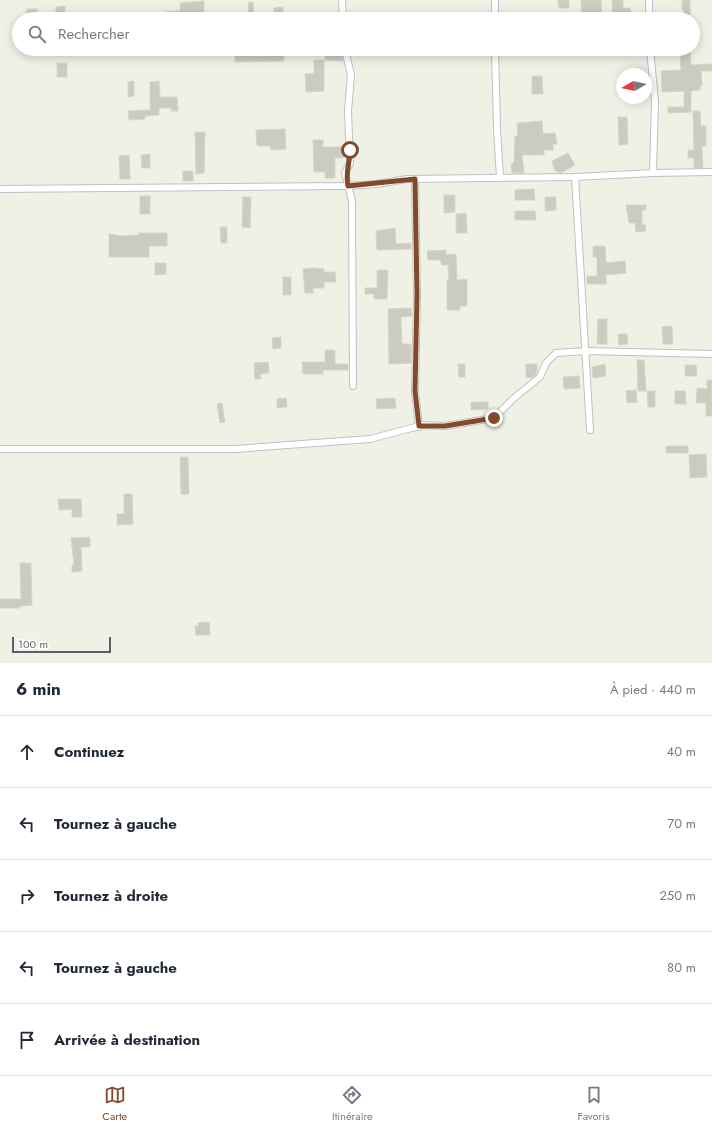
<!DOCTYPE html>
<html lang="fr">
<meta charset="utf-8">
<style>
body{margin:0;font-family:Jost,sans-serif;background:#f2f2f3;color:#1f2937}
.compass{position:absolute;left:616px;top:68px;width:36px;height:36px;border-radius:50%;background:#fff;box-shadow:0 2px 10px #0003;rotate:261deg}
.scale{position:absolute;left:12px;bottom:10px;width:99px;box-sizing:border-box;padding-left:4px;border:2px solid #5d5e67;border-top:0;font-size:11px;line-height:14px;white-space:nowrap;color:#5d5e67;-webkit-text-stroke:3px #fff;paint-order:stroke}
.stop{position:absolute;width:12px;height:12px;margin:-9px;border:3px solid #824a2d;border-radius:50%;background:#fff}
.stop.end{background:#824a2d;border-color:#fff;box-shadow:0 1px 4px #0008}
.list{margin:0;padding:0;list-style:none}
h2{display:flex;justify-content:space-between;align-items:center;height:52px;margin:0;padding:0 16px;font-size:17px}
h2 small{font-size:13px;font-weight:400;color:#747a83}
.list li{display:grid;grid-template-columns:26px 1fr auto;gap:12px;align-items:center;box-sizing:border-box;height:72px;padding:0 16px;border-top:1px solid #e0e1e3}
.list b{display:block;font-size:15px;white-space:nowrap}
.list em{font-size:13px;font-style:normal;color:#747a83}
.icon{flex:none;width:22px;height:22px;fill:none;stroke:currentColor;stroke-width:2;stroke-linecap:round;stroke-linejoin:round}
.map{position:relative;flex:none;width:712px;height:663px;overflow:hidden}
.search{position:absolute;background:#fff;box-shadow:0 2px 10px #0003;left:12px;right:12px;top:12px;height:44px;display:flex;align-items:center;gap:10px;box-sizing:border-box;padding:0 14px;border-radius:22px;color:#747a83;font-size:15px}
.sheet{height:412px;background:#fff}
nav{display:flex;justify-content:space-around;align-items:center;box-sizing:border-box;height:56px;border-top:1px solid #e0e1e3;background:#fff;font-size:11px;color:#747a83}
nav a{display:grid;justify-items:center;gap:2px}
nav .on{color:#824a2d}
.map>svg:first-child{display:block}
.building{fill:#cccbc2;stroke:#d6d6c3}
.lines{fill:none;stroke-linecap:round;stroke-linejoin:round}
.minor-casing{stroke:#bfc0c7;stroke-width:8}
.minor{stroke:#fff;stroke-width:6}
.route{stroke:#824a2d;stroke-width:5}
</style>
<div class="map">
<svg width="712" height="663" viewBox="0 0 712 663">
<rect width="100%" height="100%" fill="#f0f1e5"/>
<!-- building -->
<g class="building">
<path d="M 558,0 L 569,0 L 569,8 L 559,8 Z"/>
<path d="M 581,0 L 601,0 L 602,19 L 582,19 Z"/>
<path d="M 612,0 L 623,0 L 623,8 L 630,8 L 631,19 L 613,19 Z"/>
<path d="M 682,0 L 690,0 L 690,15 L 684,15 L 684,10 L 682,10 Z"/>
<path d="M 204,1 L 204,12 L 186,13 L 186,16 L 179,16 L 179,19 L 165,19 L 164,12 L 180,11 L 180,3 Z"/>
<path d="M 253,2 L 254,19 L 225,19 L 225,13 L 249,14 L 248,3 Z"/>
<path d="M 65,6 L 65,14 L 69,13 L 69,19 L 56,19 L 56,7 Z"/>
<path d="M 283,7 L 283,19 L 274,19 L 274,8 Z"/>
<rect x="27" y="9" width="10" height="10"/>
<path d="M 256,49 L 283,49 L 284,61 L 235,62 L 235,53 L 256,52 Z"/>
<path d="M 325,49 L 341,49 L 343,61 L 325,60 Z"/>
<path d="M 685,49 L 690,49 L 691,65 L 712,64 L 712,71 L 701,71 L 702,86 L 700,86 L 700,90 L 691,91 L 691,112 L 668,113 L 668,107 L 684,107 L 684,91 L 662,92 L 661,71 L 681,70 L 680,51 L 685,51 Z"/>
<path d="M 314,60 L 324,60 L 324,91 L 306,92 L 305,74 L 314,73 Z"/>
<rect x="57" y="63" width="10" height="14"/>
<path d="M 532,76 L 542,76 L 543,94 L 532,94 Z"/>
<path d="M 134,81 L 134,96 L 128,97 L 128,82 Z"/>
<path d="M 159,81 L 160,97 L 177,97 L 178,111 L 171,111 L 171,108 L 159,108 L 159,115 L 145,116 L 145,119 L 129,120 L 128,111 L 150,110 L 150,82 Z"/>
<path d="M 693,111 L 700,111 L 701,126 L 706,126 L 706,146 L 702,146 L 703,168 L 694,168 L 694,158 L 688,158 L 688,150 L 694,150 Z"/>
<path d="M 618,117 L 627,117 L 628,144 L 619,145 Z"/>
<path d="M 542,121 L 543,134 L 555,133 L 557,144 L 553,144 L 553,150 L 544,150 L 544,155 L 522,155 L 524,173 L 512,173 L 511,164 L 514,163 L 515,136 L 518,136 L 517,123 Z"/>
<path d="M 285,129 L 286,149 L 271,150 L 270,146 L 257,146 L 256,130 Z"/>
<path d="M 195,132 L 205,132 L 204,173 L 196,174 Z"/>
<path d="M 313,140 L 323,140 L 323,147 L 344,147 L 344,158 L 335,158 L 335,178 L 325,178 L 325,172 L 314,172 Z"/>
<path d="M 568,153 L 575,165 L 561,173 L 555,171 L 552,161 Z"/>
<path d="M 150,154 L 150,168 L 142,168 L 141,155 Z"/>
<path d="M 129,155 L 130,179 L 120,179 L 119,156 Z"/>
<rect x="183" y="171" width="10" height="10"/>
<path d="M 534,189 L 535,200 L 515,200 L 515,190 Z"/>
<path d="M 444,195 L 455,195 L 455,212 L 444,213 Z"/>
<rect x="140" y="196" width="10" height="18"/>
<path d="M 243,197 L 251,197 L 250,228 L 242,227 Z"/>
<path d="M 545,197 L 556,197 L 556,210 L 545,211 Z"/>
<path d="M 626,205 L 646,205 L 646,210 L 642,210 L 642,225 L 645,224 L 646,231 L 636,232 L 635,223 L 629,223 Z"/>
<path d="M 515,211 L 535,211 L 536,220 L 515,220 Z"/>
<path d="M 466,213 L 467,233 L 456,233 L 456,214 Z"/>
<path d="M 220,227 L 227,227 L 227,243 L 221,243 Z"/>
<path d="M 395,228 L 396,244 L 411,243 L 411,249 L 377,250 L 376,231 Z"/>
<path d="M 139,233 L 167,233 L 167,246 L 149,246 L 149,257 L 109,257 L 109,234 L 121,236 L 139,235 Z"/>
<path d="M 593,246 L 605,246 L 606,263 L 625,261 L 626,273 L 606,275 L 606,284 L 587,284 L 587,276 L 597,276 L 597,257 L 593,257 Z"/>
<path d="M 446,250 L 446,255 L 456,254 L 457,280 L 467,279 L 467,306 L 460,306 L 460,310 L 447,310 L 447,280 L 449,280 L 448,265 L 442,265 L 440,260 L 428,260 L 427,251 Z"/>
<path d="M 155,263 L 166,263 L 166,274 L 155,275 Z"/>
<path d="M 313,268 L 324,269 L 324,272 L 335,272 L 336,282 L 324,282 L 324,288 L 313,288 L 313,293 L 305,293 L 303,269 Z"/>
<path d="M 377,270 L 388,270 L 387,299 L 374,299 L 374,294 L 365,294 L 365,288 L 377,288 Z"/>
<rect x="283" y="277" width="8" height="18"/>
<path d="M 411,308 L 412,316 L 401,317 L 402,344 L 411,344 L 411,363 L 389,364 L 388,309 Z"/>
<path d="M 598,319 L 607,319 L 607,344 L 597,344 Z"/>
<path d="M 672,326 L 673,344 L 663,344 L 662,327 Z"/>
<path d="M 618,334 L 627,334 L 628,344 L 619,345 Z"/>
<path d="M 281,337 L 281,348 L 273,349 L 272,338 Z"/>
<path d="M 325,350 L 335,350 L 335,364 L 348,364 L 348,370 L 323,370 L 323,374 L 303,374 L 302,362 L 325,362 Z"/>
<path d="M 637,360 L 644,360 L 646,391 L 638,391 Z"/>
<path d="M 268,362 L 269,373 L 260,374 L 261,379 L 255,379 L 254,363 Z"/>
<path d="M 458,364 L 465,364 L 465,377 L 459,377 Z"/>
<path d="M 526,364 L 537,364 L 537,373 L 532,378 L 526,377 Z"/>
<path d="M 605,364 L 606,376 L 593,378 L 592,367 Z"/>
<path d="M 685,365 L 696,365 L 697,376 L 685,376 Z"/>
<path d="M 579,376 L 580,388 L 564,389 L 563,377 Z"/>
<path d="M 707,380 L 712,380 L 712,416 L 706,416 L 706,403 L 696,403 L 697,388 L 707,389 Z"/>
<path d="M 636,390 L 637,402 L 627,403 L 626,391 Z"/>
<path d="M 647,391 L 655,391 L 655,407 L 648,407 Z"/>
<path d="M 675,391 L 685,391 L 686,404 L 675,404 Z"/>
<path d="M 286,398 L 287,407 L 277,408 L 277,399 Z"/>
<path d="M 395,398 L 396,408 L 377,409 L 376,399 Z"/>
<path d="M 471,402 L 488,402 L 488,409 L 471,410 Z"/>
<path d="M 222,403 L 225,422 L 220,423 L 217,404 Z"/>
<rect x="666" y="446" width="22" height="7"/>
<path d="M 706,454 L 707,477 L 690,478 L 689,455 Z"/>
<path d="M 180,457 L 188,457 L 189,494 L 181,494 Z"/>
<path d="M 124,494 L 132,494 L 133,524 L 117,525 L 117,514 L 124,514 Z"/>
<path d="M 58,499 L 81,499 L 82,517 L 72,517 L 72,509 L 59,510 Z"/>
<path d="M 90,537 L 90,547 L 81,547 L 82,571 L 72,572 L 72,565 L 74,565 L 71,538 Z"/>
<path d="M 20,563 L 31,563 L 32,605 L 20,606 L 20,608 L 0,608 L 0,599 L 21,599 Z"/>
<path d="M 209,622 L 210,635 L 196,635 L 195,626 L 198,626 L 198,623 Z"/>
</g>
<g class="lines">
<!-- minor casing -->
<g class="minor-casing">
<g id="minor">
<path d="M 342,0 L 343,19"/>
<path d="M 495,0 L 495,19"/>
<path d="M 649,0 L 649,19"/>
<path d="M 345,49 L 351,75 L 348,111 L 350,163 L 345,173 L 352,201 L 353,386"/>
<path d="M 495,49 L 497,128 L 500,178"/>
<path d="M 650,49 L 655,101 L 653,173"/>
<path d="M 575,177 L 590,430"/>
<path d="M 415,179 L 417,295 L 415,391 L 419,427"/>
<path d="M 0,189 L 348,186 L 377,184 L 407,179 L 575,177 L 653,173 L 712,172"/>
<path d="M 0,449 L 235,449 L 370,439 L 423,425 L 445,426 L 494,418 L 514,398 L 540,377 L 546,363 L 556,353 L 586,351 L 712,354"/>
</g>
</g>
<!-- minor -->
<use href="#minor" class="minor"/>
</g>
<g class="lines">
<!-- route -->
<path class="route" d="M 350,150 C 350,164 345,171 348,186 L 415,179 L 417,295 L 415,391 L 419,426 L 445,426 L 494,418"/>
</g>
</svg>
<svg class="compass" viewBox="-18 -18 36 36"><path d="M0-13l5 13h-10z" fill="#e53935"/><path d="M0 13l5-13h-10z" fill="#747a83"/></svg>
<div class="scale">100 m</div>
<div class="stop" style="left:350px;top:150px"></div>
<div class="stop end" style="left:494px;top:418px"></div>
<div class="search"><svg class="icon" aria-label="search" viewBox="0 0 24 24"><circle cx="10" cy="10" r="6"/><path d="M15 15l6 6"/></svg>Rechercher</div>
</div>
<section class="sheet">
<h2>6 min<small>À pied · 440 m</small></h2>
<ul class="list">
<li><svg class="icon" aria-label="ahead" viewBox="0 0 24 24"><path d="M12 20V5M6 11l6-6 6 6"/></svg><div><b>Continuez</b></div><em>40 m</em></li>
<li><svg class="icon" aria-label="left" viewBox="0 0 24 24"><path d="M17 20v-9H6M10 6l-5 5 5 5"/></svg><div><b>Tournez à gauche</b></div><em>70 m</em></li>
<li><svg class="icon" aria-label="right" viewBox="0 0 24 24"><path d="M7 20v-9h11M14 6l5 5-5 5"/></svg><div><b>Tournez à droite</b></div><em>250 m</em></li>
<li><svg class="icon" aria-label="left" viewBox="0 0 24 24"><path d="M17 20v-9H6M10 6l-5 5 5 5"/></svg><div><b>Tournez à gauche</b></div><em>80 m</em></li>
<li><svg class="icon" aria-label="arrive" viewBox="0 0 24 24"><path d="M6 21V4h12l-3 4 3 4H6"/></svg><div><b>Arrivée à destination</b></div></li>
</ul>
</section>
<nav>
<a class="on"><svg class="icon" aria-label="map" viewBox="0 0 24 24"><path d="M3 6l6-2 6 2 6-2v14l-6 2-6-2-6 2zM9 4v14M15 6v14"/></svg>Carte</a>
<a><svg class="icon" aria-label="directions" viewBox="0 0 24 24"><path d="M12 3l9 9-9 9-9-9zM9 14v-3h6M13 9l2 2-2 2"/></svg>Itinéraire</a>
<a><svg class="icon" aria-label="saved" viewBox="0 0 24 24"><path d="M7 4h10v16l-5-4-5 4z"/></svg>Favoris</a>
</nav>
